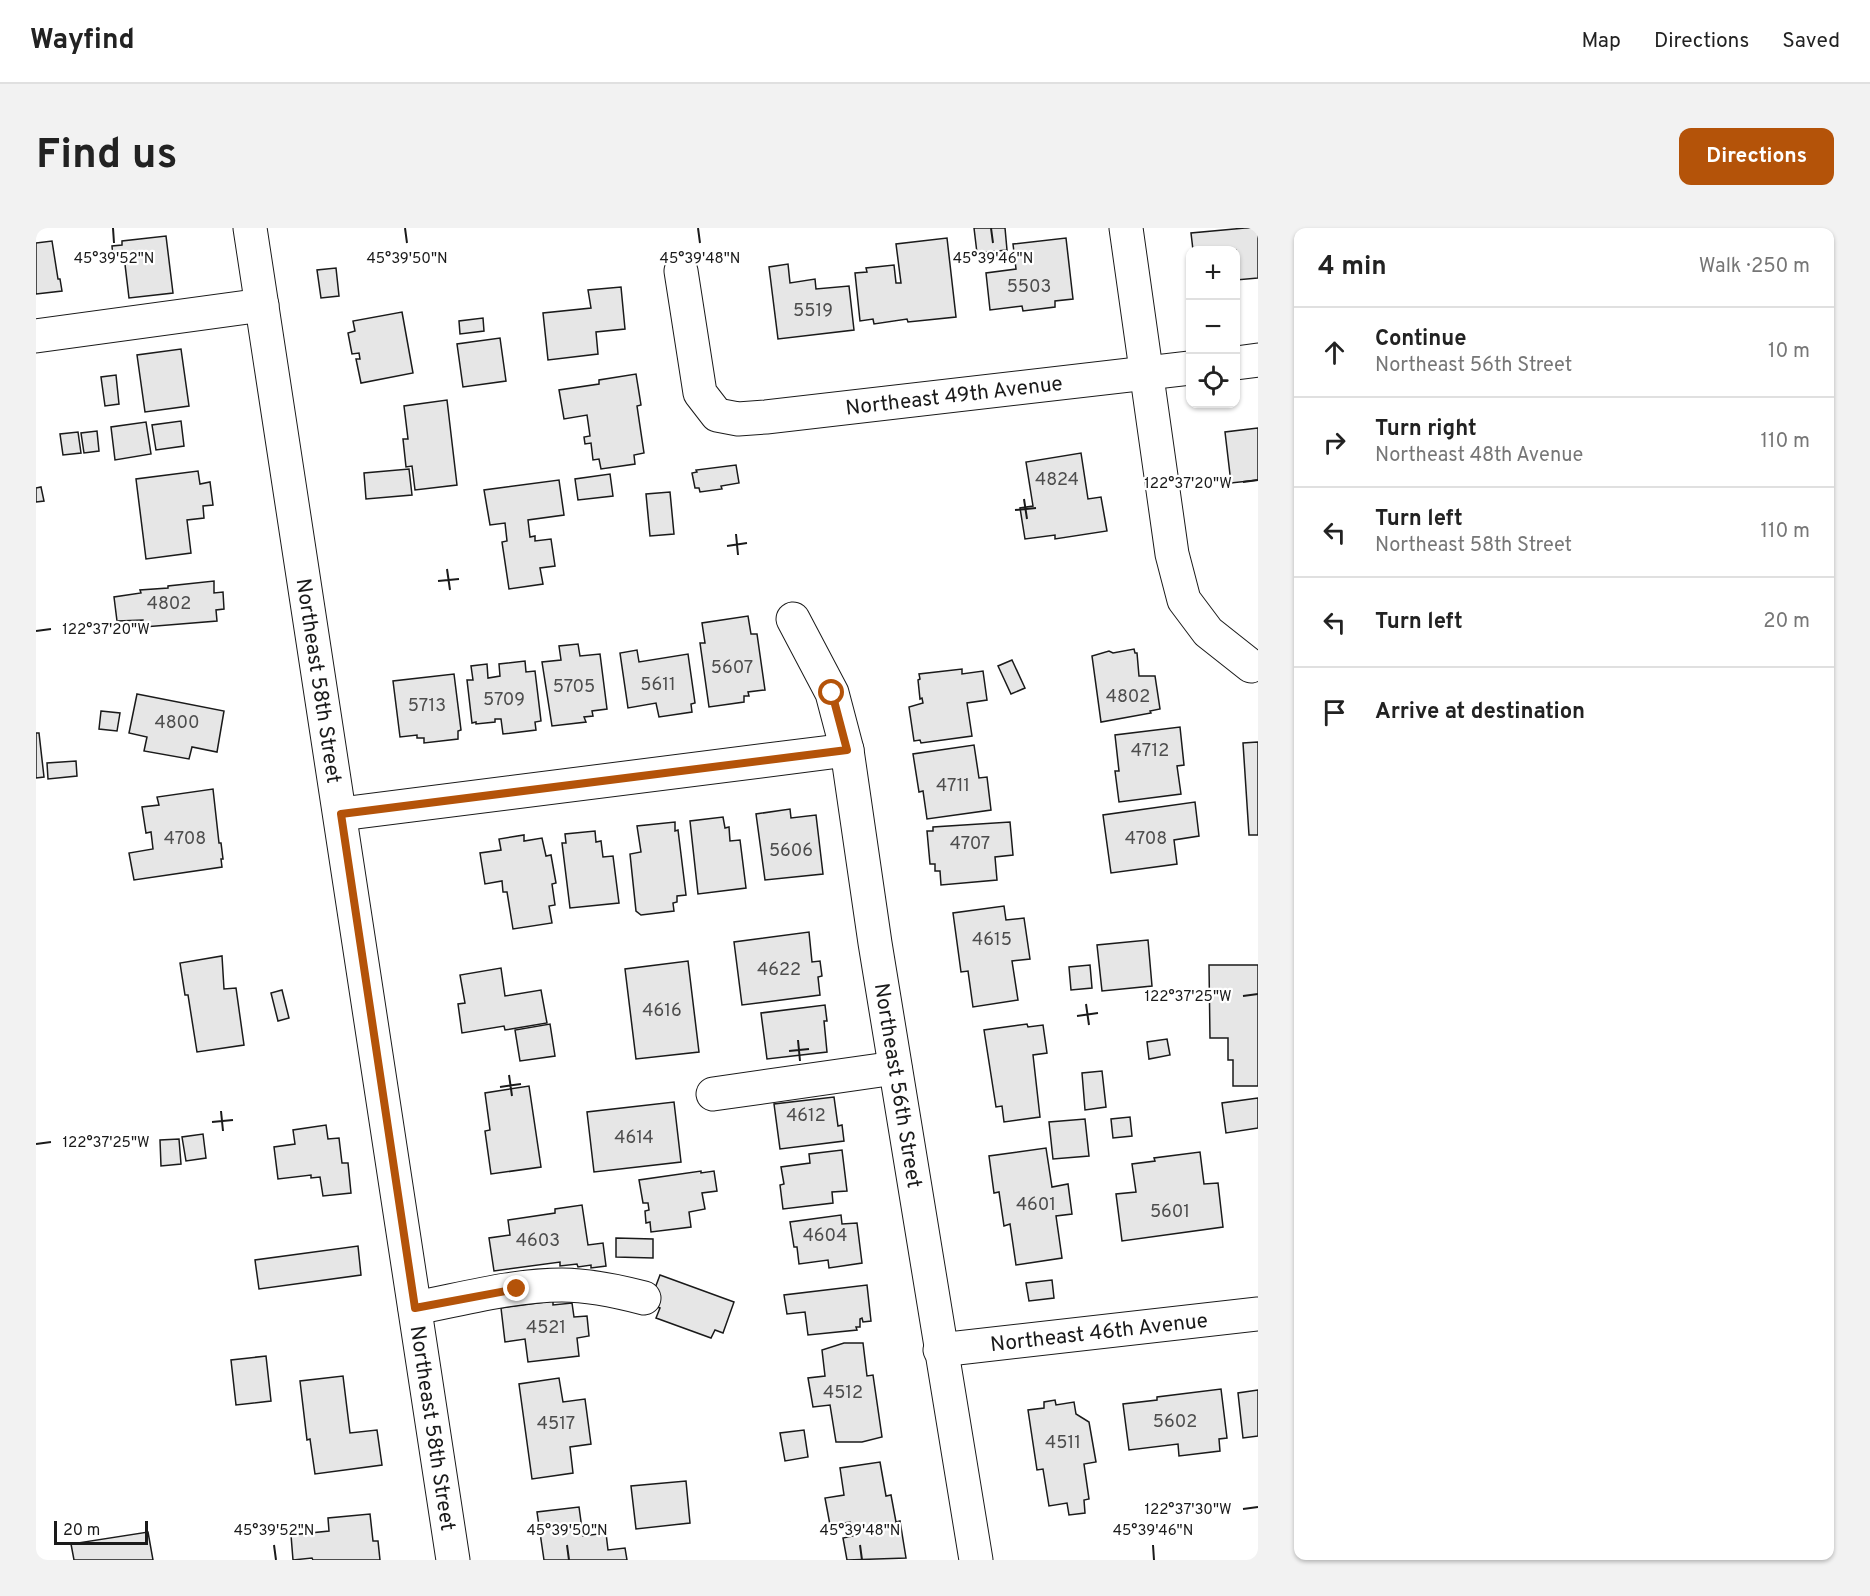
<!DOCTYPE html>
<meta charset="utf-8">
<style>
body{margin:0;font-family:Overpass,sans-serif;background:#f2f2f2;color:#222}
.controls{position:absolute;right:18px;top:18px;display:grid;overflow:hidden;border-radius:12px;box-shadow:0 2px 4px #0004}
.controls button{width:54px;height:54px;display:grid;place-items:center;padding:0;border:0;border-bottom:2px solid #e0e0e0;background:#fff;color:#222;font:30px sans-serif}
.scale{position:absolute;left:18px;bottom:15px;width:94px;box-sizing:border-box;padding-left:6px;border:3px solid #1a1a1a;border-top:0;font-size:16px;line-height:21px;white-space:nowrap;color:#1a1a1a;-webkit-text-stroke:4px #fff;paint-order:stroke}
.stop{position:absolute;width:18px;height:18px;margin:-14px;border:4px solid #b45309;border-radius:50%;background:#fff}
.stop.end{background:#b45309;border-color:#fff;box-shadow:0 2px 6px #0008}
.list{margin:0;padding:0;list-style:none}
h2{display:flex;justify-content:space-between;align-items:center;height:78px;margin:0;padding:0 24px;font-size:26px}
h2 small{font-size:20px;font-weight:400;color:#767676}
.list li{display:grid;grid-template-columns:39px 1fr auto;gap:18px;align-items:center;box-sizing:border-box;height:90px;padding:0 24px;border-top:2px solid #e0e0e0}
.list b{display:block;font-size:22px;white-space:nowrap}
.list p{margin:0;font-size:20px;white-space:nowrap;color:#767676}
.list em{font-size:20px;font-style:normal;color:#767676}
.icon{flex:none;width:33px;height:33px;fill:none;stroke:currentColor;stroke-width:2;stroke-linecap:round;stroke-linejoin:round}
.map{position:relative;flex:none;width:1222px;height:1332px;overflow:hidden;border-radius:12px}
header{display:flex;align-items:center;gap:36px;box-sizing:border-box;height:84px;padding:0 30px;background:#fff;border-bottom:2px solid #e0e0e0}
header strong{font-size:28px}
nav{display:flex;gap:33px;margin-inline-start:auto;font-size:21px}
.intro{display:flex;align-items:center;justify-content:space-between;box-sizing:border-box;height:144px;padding:0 36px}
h1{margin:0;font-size:42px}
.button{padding:15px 27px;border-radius:12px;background:#b45309;color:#fff;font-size:21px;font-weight:700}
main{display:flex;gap:36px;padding:0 36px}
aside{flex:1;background:#fff;border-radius:12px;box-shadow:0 2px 4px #0004}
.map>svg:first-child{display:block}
.building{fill:#e6e6e6;stroke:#1a1a1a;stroke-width:1.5}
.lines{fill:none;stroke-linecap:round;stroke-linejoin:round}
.minor-casing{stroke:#1a1a1a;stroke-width:35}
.minor{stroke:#fff;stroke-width:33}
.route{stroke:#b45309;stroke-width:8}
.ticks{fill:none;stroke:#1a1a1a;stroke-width:2}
.labels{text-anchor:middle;stroke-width:4.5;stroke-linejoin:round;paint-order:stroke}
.number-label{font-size:18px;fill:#4d4d4d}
.street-label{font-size:21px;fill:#1a1a1a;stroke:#fff}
.ticks-label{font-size:15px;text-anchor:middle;fill:#1a1a1a;stroke:#fff;stroke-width:4.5;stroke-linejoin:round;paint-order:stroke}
</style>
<header>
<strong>Wayfind</strong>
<nav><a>Map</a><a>Directions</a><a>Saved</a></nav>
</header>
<div class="intro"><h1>Find us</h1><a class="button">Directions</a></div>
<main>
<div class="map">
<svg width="1222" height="1332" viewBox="0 0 1222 1332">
<rect width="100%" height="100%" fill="#fff"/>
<!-- building -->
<g class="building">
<path d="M 938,0 L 969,0 L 971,22 L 941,25 Z"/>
<path d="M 1209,0 L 1222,0 L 1222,50 L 1200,52 L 1200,22 L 1157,22 L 1155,5 Z"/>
<path d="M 130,8 L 137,65 L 93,70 L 88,28 L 77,30 L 76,18 L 86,17 L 86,13 Z"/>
<path d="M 911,10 L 920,89 L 872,94 L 871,91 L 838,96 L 837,91 L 824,93 L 819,45 L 831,44 L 830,40 L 858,37 L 860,55 L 865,55 L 860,16 Z"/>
<path d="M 1030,10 L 1037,71 L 1019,73 L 1019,79 L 987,83 L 986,78 L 954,82 L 950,45 L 980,41 L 977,16 Z"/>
<path d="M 16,13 L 22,51 L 24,51 L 26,63 L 0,66 L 0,15 Z"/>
<path d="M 752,36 L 754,55 L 779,51 L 780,61 L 813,58 L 818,102 L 742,111 L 733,39 Z"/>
<path d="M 300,40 L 303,68 L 285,70 L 281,42 Z"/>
<path d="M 585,59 L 589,101 L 560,104 L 562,126 L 512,132 L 507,85 L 555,80 L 552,62 Z"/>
<path d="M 366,84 L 377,145 L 325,155 L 320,131 L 324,131 L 323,125 L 316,126 L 312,105 L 319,103 L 317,93 Z"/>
<path d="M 447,90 L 448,103 L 424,106 L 423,93 Z"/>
<path d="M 464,110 L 470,153 L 427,159 L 421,116 Z"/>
<path d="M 145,121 L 153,178 L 109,184 L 101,127 Z"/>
<path d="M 600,146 L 605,177 L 601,178 L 608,225 L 598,227 L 599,236 L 565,241 L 563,231 L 557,232 L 555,215 L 549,216 L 548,209 L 554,208 L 551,187 L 528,191 L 523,162 L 563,156 L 563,152 Z"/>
<path d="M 80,147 L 83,176 L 69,178 L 65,149 Z"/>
<path d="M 411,172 L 421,257 L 379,262 L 376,238 L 370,239 L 367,211 L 372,211 L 368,178 Z"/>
<path d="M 145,193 L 148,218 L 120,222 L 116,197 Z"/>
<path d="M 110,194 L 115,226 L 79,232 L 75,199 Z"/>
<path d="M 1222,200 L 1222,252 L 1195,255 L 1189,204 Z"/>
<path d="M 61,203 L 63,223 L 48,225 L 45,205 Z"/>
<path d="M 42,204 L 45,225 L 27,227 L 24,206 Z"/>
<path d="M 1045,225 L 1052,271 L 1065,269 L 1071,303 L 1019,311 L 1019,307 L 989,311 L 984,280 L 997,278 L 990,234 Z"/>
<path d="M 700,237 L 703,255 L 685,258 L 686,261 L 664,264 L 663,260 L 659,260 L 656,245 L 661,244 L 660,242 Z"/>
<path d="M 373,241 L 376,267 L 330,271 L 328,245 Z"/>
<path d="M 162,243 L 164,256 L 174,254 L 177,277 L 167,278 L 168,290 L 151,292 L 155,325 L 110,331 L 100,251 Z"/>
<path d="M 574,246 L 577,268 L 542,272 L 539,251 Z"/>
<path d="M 523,252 L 528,287 L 492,292 L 494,309 L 499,308 L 499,313 L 515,311 L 519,338 L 504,340 L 507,356 L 473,361 L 466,314 L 471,313 L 469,295 L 454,297 L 448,262 Z"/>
<path d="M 5,259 L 8,273 L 0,274 L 0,260 Z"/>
<path d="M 634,264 L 638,306 L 614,308 L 610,266 Z"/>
<path d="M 178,353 L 178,365 L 187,364 L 188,381 L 180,382 L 181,393 L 108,399 L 107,392 L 81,393 L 78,369 L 105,365 L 104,362 L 132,360 L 132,358 Z"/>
<path d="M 712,388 L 715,406 L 721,406 L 729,462 L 712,464 L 713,468 L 708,468 L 708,474 L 673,479 L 664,415 L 669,415 L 666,395 Z"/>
<path d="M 542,416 L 544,428 L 564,426 L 571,481 L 556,483 L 557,488 L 548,489 L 550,494 L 516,498 L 506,434 L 525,432 L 523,418 Z"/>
<path d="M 1098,421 L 1099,425 L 1101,425 L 1103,448 L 1119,448 L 1124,481 L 1114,483 L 1115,485 L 1065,494 L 1056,428 L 1073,423 L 1077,425 Z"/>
<path d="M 601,422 L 603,434 L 652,426 L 659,475 L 655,476 L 656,484 L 623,489 L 620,475 L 592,480 L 584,425 Z"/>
<path d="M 976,432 L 989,460 L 975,466 L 962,438 Z"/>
<path d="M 489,433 L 490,444 L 499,443 L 505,493 L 499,494 L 500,502 L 467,506 L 465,491 L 459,491 L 459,494 L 440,496 L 440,494 L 436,495 L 431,452 L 437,452 L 435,438 L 451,436 L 452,450 L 464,448 L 463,436 Z"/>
<path d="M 926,441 L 926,446 L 947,443 L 951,472 L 931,475 L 936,508 L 885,515 L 884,512 L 878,513 L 873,479 L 887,475 L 886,470 L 884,471 L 882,452 L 884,451 L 883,446 Z"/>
<path d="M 418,446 L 425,502 L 422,503 L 422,511 L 388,515 L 388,510 L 381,510 L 381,507 L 364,509 L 357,453 Z"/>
<path d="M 101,466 L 188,483 L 181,524 L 156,519 L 153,531 L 108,523 L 111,509 L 93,505 Z"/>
<path d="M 65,483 L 84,485 L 81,503 L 63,501 Z"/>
<path d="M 1144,499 L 1148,537 L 1141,538 L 1145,566 L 1083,574 L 1079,543 L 1083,543 L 1079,507 Z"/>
<path d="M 0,505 L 3,505 L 8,549 L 0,550 Z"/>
<path d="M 1222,514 L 1222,607 L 1213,607 L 1207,515 Z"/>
<path d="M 938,517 L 943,550 L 951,549 L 955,582 L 891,591 L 887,563 L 883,564 L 877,526 Z"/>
<path d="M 40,533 L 41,548 L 12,551 L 11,535 Z"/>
<path d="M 177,561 L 183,615 L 185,615 L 187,631 L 185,631 L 186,639 L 98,652 L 93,625 L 117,621 L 115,604 L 110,605 L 106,579 L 123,577 L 121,569 Z"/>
<path d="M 1159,574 L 1163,608 L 1138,612 L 1141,636 L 1075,645 L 1067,587 Z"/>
<path d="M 754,581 L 755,590 L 780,587 L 787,646 L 729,652 L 720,586 Z"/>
<path d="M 687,589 L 689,600 L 693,599 L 694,613 L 704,612 L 710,660 L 662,666 L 654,593 Z"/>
<path d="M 639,594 L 639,603 L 642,602 L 650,667 L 641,668 L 641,674 L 637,675 L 638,683 L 605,687 L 600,683 L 594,626 L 605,624 L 601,598 Z"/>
<path d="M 974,594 L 977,627 L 959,629 L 961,652 L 905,657 L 904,643 L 899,643 L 899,636 L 894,636 L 891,603 L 897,603 L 897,599 Z"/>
<path d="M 559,603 L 560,614 L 565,613 L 567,629 L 577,628 L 583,675 L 534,680 L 526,615 L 530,615 L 529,606 Z"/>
<path d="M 488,607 L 488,613 L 506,610 L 510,628 L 515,627 L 520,655 L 516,656 L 519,677 L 513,678 L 516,695 L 477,701 L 471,664 L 467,664 L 466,653 L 449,656 L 444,625 L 465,622 L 463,611 Z"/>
<path d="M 968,678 L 970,692 L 988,690 L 994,731 L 976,733 L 982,772 L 937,779 L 932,743 L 925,744 L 917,685 Z"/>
<path d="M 773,704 L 776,734 L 784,733 L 786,748 L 782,749 L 784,767 L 706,777 L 698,714 Z"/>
<path d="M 1112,712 L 1116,758 L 1066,763 L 1061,717 Z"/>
<path d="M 186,728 L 188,761 L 200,760 L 208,817 L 161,824 L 152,767 L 149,767 L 144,735 Z"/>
<path d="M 652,733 L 663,824 L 600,831 L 589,741 Z"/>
<path d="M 1054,737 L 1056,760 L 1035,762 L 1033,739 Z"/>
<path d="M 1173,737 L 1222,737 L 1222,858 L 1197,858 L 1197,832 L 1192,832 L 1192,810 L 1174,810 Z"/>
<path d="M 465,740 L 469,768 L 505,762 L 511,795 L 469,802 L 468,798 L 426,805 L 422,776 L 429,775 L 424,747 Z"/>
<path d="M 246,762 L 253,790 L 242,793 L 235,765 Z"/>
<path d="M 789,777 L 791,793 L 788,793 L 791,824 L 731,831 L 725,785 Z"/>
<path d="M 514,796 L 519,828 L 484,833 L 479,802 Z"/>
<path d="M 991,796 L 992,799 L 1007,797 L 1011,825 L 997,827 L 1004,889 L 968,894 L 966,878 L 960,879 L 948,802 Z"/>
<path d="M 1131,811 L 1134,827 L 1113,831 L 1111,814 Z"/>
<path d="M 1066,843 L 1070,879 L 1049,882 L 1046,845 Z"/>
<path d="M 493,858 L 505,939 L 455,946 L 449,903 L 454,902 L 449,865 Z"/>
<path d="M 798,869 L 802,898 L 806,897 L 808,913 L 744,921 L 738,876 Z"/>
<path d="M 1222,870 L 1222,900 L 1190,905 L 1186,875 Z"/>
<path d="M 638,874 L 645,934 L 558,944 L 551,884 Z"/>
<path d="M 1094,889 L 1096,908 L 1077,910 L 1075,891 Z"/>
<path d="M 1049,891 L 1053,928 L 1017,931 L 1013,894 Z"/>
<path d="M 290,897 L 292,911 L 303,910 L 306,935 L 312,935 L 315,965 L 287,968 L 284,949 L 275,950 L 275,947 L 242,951 L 238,919 L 259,916 L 257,902 Z"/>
<path d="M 167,906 L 170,930 L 150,933 L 146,909 Z"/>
<path d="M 143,911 L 145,936 L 125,938 L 124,912 Z"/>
<path d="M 1010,920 L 1016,959 L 1032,956 L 1036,986 L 1020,988 L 1026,1030 L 980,1037 L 974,996 L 968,998 L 963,964 L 958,965 L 953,928 Z"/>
<path d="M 806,922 L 811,963 L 796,964 L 797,975 L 747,981 L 744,957 L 748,956 L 745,939 L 774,935 L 773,926 Z"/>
<path d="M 1164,924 L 1168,956 L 1182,955 L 1187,999 L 1086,1013 L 1080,966 L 1100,964 L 1096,936 L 1119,933 L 1118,930 Z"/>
<path d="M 665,943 L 665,945 L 678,943 L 681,963 L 666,965 L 669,981 L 653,984 L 655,999 L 615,1004 L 614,994 L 610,995 L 609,983 L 613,982 L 612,975 L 607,975 L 603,952 Z"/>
<path d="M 546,977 L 552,1017 L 567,1015 L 570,1038 L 555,1040 L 555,1037 L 542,1039 L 541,1036 L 524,1038 L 524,1034 L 458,1043 L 453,1010 L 474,1007 L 472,992 L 519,985 L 519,981 Z"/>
<path d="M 805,987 L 806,996 L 821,995 L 826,1035 L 793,1040 L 792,1032 L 763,1036 L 761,1019 L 758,1019 L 754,994 Z"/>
<path d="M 580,1010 L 617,1011 L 617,1030 L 580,1029 Z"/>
<path d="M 322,1018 L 325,1047 L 223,1061 L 219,1032 Z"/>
<path d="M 624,1047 L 698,1074 L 687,1105 L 679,1102 L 675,1110 L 620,1090 L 624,1080 L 613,1076 Z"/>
<path d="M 1016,1052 L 1018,1070 L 993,1073 L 990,1055 Z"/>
<path d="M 831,1057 L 835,1093 L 827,1094 L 826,1090 L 824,1091 L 824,1099 L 820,1099 L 821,1102 L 772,1107 L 769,1084 L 751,1086 L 748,1067 Z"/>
<path d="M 517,1073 L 517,1077 L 536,1075 L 538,1089 L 551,1088 L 553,1108 L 541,1110 L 543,1128 L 492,1134 L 489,1111 L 469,1114 L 465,1080 Z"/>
<path d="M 808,1115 L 827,1115 L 831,1148 L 837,1147 L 846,1209 L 826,1214 L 800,1214 L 794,1177 L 777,1179 L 772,1150 L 789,1148 L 786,1122 Z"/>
<path d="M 230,1128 L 235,1173 L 200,1177 L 195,1132 Z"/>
<path d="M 307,1148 L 314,1205 L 341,1202 L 346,1237 L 279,1246 L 274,1211 L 271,1212 L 264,1153 Z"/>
<path d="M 523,1150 L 527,1174 L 549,1171 L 555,1216 L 534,1219 L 537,1245 L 496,1251 L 483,1156 Z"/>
<path d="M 1185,1161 L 1191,1210 L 1183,1211 L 1184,1223 L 1143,1228 L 1142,1216 L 1093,1222 L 1087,1176 L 1121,1172 L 1121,1169 Z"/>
<path d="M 1222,1162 L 1222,1208 L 1207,1210 L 1202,1165 Z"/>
<path d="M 1019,1172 L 1020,1177 L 1038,1174 L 1040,1186 L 1053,1194 L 1060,1234 L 1048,1236 L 1053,1271 L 1048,1272 L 1049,1285 L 1033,1287 L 1031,1275 L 1013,1278 L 1007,1241 L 1001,1242 L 992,1182 L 1008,1180 L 1008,1174 Z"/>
<path d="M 768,1202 L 772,1229 L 749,1233 L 744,1205 Z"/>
<path d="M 844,1234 L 850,1268 L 855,1267 L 860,1294 L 864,1293 L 870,1330 L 811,1332 L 807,1310 L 817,1308 L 814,1294 L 794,1297 L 789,1270 L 808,1267 L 804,1240 Z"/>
<path d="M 650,1253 L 654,1295 L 600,1301 L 595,1258 Z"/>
<path d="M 543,1279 L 547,1308 L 570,1305 L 572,1322 L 589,1320 L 591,1332 L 508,1332 L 501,1284 Z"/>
<path d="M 334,1286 L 337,1313 L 342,1313 L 344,1332 L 277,1332 L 276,1330 L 257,1332 L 255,1307 L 293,1303 L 292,1290 Z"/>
<path d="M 112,1304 L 117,1332 L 38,1332 L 35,1316 Z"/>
</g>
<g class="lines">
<!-- minor casing -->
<g class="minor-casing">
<g id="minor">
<path id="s1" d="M 214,0 L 417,1332"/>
<path d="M 1090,0 L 1136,326 L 1148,372 L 1172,404 L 1215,438"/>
<path id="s2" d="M 645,43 L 664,165 L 681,187 L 702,191 L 730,189 L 1154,140"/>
<path d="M 0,108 L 226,77"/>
<path d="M 1200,135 L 1222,132"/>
<path id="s3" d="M 757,391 L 796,465 L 811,522 L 839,715 L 940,1332"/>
<path d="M 305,586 L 811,522"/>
<path d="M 677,866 L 859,840"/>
<path d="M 379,1080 C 427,1071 477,1057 526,1057 C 554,1057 581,1063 608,1070"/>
<path id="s4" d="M 904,1122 L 1222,1086"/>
</g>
</g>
<!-- minor -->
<use href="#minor" class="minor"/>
</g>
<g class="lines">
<!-- route -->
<path class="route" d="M 481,1061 L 379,1080 L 305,586 L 811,522 L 796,465"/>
</g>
<!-- ticks -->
<path class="ticks" d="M 77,0 L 78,15M 369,0 L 371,15M 662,0 L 664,15M 955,0 L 957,15M 1207,254 L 1222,252M 988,271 L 991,291M 979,282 L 1000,280M 700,306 L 702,327M 691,318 L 711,315M 411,341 L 414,362M 402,353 L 423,351M 0,403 L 15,401M 1207,768 L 1222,766M 1050,776 L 1053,797M 1041,788 L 1062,785M 762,812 L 764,833M 753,823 L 773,821M 473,847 L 476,868M 464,859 L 485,856M 185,883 L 187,903M 176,894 L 197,892M 0,916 L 15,914M 1207,1281 L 1222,1279M 238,1317 L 240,1332M 531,1317 L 533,1332M 824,1317 L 826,1332M 1117,1317 L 1118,1332"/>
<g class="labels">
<!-- number labels -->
<g class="number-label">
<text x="993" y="64">5503</text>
<text x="777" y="88">5519</text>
<text x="1021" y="257">4824</text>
<text x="133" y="381">4802</text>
<text x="696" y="445">5607</text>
<text x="622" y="462">5611</text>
<text x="538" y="464">5705</text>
<text x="1092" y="474">4802</text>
<text x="468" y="477">5709</text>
<text x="391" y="483">5713</text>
<text x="141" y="500">4800</text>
<text x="1114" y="528">4712</text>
<text x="917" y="563">4711</text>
<text x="149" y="616">4708</text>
<text x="1110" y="616">4708</text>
<text x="934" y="621">4707</text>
<text x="755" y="628">5606</text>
<text x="956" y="717">4615</text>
<text x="743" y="747">4622</text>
<text x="626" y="788">4616</text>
<text x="770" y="893">4612</text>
<text x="598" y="915">4614</text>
<text x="1000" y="982">4601</text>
<text x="1134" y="989">5601</text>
<text x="789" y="1013">4604</text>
<text x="502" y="1018">4603</text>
<text x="510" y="1105">4521</text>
<text x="807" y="1170">4512</text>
<text x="1139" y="1199">5602</text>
<text x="520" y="1201">4517</text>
<text x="1027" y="1220">4511</text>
</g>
<!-- street labels -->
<g class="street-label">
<text dy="7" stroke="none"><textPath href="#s2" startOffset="390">Northeast 49th Avenue</textPath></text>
<text dy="7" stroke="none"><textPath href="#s1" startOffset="458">Northeast 58th Street</textPath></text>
<text dy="7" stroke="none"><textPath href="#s3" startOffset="482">Northeast 56th Street</textPath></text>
<text dy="7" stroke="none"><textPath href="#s4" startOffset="160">Northeast 46th Avenue</textPath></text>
<text dy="7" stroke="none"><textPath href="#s1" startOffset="1214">Northeast 58th Street</textPath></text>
</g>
</g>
<g class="ticks-label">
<text x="78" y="35">45°39'52"N</text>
<text x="371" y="35">45°39'50"N</text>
<text x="664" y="35">45°39'48"N</text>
<text x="957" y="35">45°39'46"N</text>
<text x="1152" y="260">122°37'20"W</text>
<text x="70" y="406">122°37'20"W</text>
<text x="1152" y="773">122°37'25"W</text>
<text x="70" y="919">122°37'25"W</text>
<text x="1152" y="1286">122°37'30"W</text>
<text x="238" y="1307">45°39'52"N</text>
<text x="531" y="1307">45°39'50"N</text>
<text x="824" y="1307">45°39'48"N</text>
<text x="1117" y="1307">45°39'46"N</text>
</g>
</svg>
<div class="controls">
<button>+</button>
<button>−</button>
<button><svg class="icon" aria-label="locate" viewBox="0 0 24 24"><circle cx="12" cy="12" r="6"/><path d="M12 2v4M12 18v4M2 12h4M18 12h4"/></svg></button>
</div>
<div class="scale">20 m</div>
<div class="stop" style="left:796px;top:465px"></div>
<div class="stop end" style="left:481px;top:1061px"></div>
</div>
<aside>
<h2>4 min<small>Walk · 250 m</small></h2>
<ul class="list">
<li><svg class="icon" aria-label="ahead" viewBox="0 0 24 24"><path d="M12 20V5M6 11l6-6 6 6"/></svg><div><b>Continue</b><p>Northeast 56th Street</p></div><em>10 m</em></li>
<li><svg class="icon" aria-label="right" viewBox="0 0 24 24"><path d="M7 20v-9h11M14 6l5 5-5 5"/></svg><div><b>Turn right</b><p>Northeast 48th Avenue</p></div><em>110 m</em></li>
<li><svg class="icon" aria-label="left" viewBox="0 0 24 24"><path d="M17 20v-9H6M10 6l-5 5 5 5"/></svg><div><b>Turn left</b><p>Northeast 58th Street</p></div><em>110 m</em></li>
<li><svg class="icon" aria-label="left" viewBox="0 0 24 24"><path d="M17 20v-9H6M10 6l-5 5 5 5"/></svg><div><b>Turn left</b></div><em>20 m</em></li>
<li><svg class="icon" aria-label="arrive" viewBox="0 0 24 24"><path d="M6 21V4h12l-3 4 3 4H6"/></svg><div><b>Arrive at destination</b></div></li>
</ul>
</aside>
</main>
